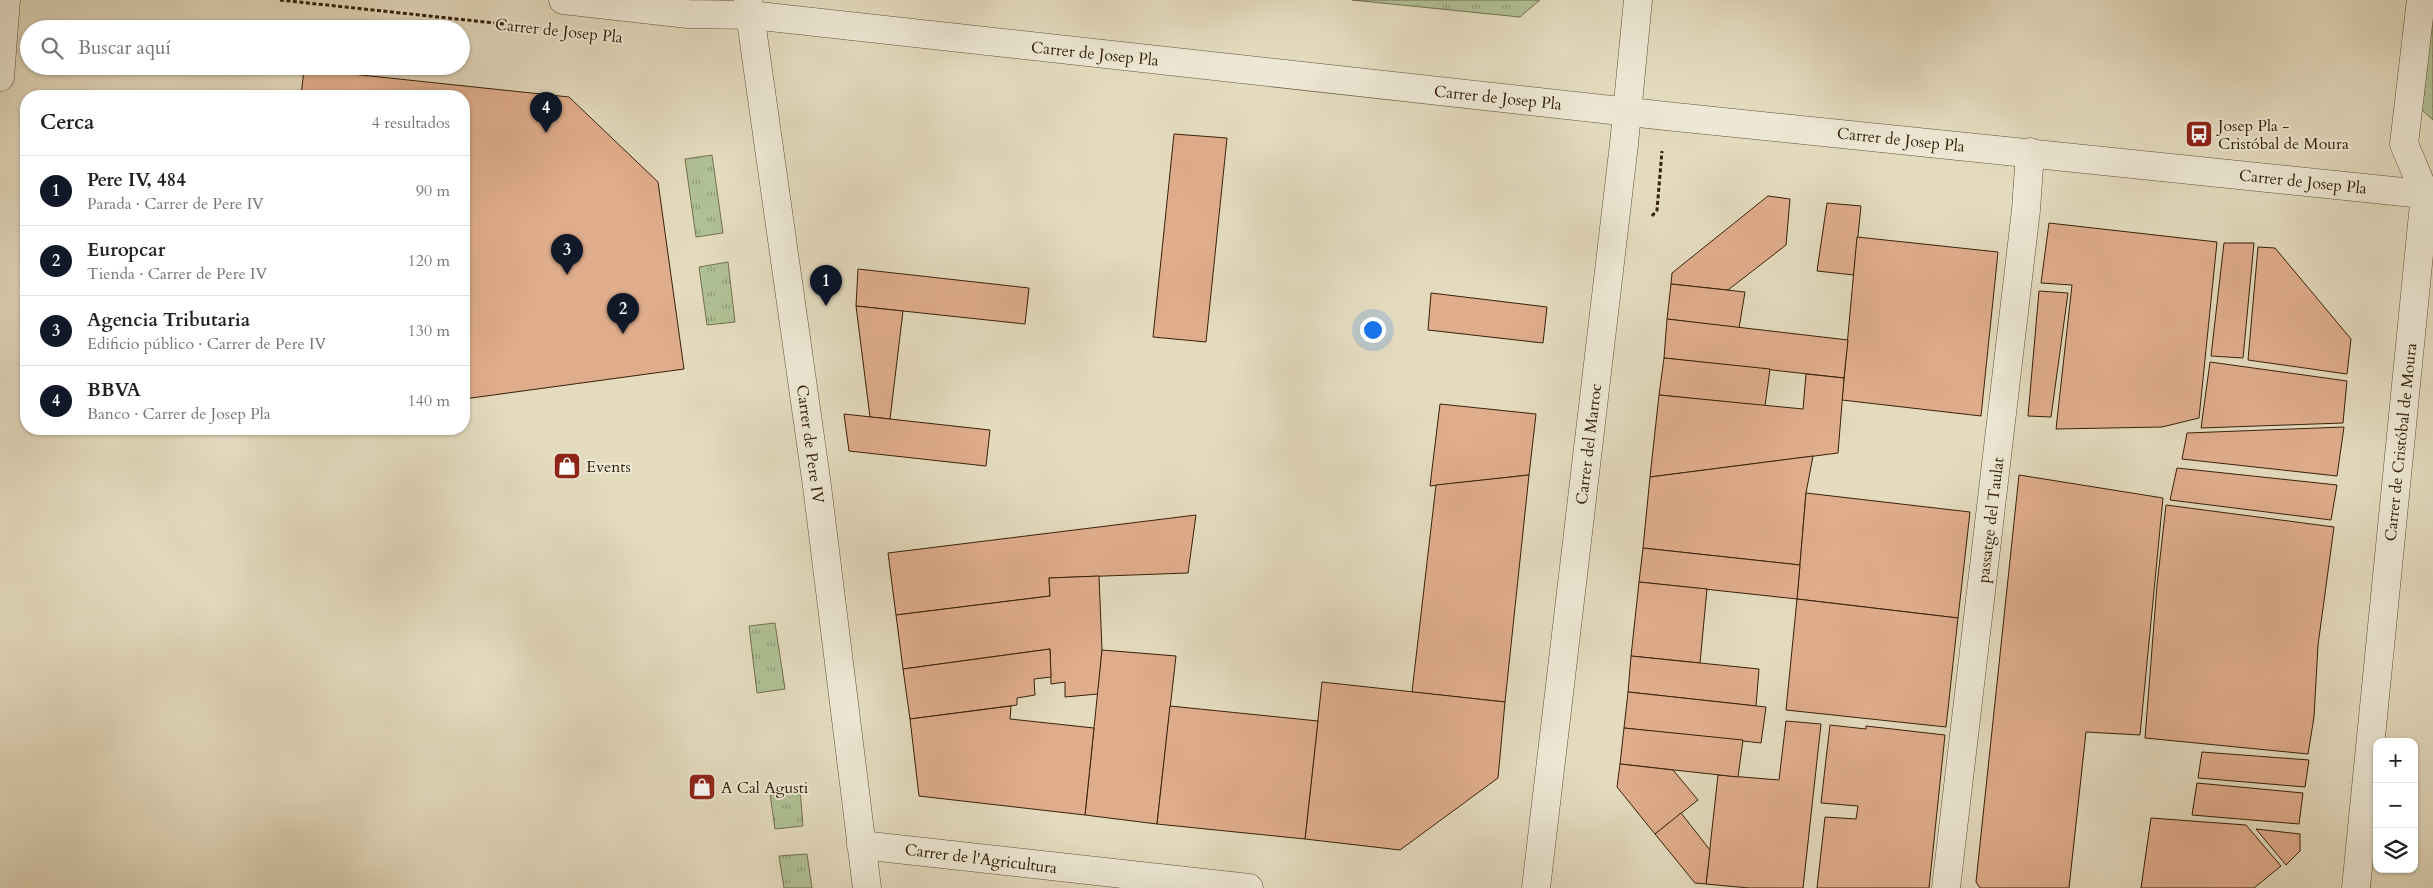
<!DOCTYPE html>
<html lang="es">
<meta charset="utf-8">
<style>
body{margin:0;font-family:Cardo,serif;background:#f2f2f2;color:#202124}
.controls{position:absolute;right:15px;bottom:15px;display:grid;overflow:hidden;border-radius:10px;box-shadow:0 1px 4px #0004}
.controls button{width:45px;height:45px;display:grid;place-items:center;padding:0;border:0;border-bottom:1px solid #e0e0e0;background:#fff;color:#202124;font:25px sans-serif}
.you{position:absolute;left:1372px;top:329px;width:18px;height:18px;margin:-12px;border:4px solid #fff;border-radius:50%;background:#1a73e8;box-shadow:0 0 0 8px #1a73e833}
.badge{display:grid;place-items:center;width:32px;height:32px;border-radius:50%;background:#111827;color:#fff;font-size:16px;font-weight:700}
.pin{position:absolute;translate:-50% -41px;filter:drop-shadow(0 1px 2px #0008)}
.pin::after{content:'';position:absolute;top:26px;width:18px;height:15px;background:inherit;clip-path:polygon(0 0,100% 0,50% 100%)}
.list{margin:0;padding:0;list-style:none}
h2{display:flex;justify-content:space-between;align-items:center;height:65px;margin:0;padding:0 20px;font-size:21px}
h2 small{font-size:16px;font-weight:400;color:#757577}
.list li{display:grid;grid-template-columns:32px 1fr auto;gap:15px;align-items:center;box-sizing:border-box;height:70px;padding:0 20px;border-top:1px solid #e0e0e0}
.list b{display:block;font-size:19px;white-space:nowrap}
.list p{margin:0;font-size:16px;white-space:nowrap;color:#757577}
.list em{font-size:16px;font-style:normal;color:#757577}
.icon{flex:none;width:28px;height:28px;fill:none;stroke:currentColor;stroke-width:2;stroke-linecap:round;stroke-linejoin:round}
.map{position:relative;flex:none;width:2433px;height:888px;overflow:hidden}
.search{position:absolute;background:#fff;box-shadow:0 1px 4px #0004;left:20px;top:20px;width:450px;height:55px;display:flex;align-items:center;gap:12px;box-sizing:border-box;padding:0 18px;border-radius:28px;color:#757577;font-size:19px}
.panel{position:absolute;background:#fff;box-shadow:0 1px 4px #0004;left:20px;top:90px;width:450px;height:345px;border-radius:20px}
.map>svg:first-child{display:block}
.grass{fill:url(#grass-tufts);stroke:#73704e}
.building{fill:#e0ad8c;stroke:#362008}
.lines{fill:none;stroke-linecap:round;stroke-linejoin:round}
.minor-casing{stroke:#624f36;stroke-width:29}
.path{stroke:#362008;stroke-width:3;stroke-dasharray:4 2.5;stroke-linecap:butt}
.minor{stroke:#ede8d5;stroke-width:28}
.labels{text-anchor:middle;stroke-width:4;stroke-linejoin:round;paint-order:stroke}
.street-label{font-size:16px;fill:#362008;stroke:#ede8d5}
.poi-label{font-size:16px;fill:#362008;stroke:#ede8d5;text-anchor:start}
</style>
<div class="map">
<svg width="2433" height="888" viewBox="0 0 2433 888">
<defs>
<pattern id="grass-tufts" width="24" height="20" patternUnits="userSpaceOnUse" patternTransform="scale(1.25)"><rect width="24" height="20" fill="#b0c195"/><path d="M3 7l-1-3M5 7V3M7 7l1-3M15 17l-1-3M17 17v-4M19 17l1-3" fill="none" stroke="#909c78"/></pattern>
</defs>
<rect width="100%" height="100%" fill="#e4dbbf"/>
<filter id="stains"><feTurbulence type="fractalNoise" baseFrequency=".004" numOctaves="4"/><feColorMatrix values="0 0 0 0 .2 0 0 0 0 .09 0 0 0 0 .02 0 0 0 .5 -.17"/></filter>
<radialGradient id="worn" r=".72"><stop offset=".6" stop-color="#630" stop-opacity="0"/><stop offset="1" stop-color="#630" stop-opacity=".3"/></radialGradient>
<!-- grass -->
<g class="grass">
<path d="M 1352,0 L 1540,0 L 1520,17 Z"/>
<path d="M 2433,0 L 2433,120 L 2421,109 Z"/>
<path d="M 712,155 L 723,233 L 696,237 L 685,159 Z"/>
<path d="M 728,262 L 735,322 L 707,325 L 699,267 Z"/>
<path d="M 775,623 L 785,689 L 757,693 L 749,626 Z"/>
<path d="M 800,789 L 803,826 L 775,829 L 770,794 Z"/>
<path d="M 807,854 L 812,888 L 784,888 L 779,856 Z"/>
</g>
<!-- building -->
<g class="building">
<path d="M 304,69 L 569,97 L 658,182 L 684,369 L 464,399 L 464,96 L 301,96 Z"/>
<path d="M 1174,134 L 1227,138 L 1206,342 L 1153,337 Z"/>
<path d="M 1768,196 L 1790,199 L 1786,245 L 1728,290 L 1671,284 L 1672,273 Z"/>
<path d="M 1827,203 L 1861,206 L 1854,275 L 1817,271 Z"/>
<path d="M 2049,223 L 2217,242 L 2199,418 L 2162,427 L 2056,429 L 2072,285 L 2041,283 Z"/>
<path d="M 1857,237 L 1998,252 L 1981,416 L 1842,400 Z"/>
<path d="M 2224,243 L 2254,243 L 2243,358 L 2211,356 Z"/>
<path d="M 2258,247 L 2275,248 L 2351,339 L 2347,374 L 2248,360 Z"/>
<path d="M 858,269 L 1029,288 L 1025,324 L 856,306 Z"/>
<path d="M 1671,284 L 1745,292 L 1739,328 L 1667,319 Z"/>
<path d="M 2039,291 L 2068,293 L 2051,417 L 2028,416 Z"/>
<path d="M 1431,293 L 1547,307 L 1543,343 L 1428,330 Z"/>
<path d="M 856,306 L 903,311 L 890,419 L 870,417 Z"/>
<path d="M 1667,319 L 1848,340 L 1844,378 L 1664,358 Z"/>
<path d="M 1664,358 L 1770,369 L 1765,406 L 1659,395 Z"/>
<path d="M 2210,362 L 2347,381 L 2343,423 L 2201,428 Z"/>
<path d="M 1806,374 L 1844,378 L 1838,453 L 1650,477 L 1659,395 L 1803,409 Z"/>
<path d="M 1440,404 L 1536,414 L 1529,475 L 1430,486 Z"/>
<path d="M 844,414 L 990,430 L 986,466 L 849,451 Z"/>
<path d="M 2344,427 L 2337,476 L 2182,459 L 2187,433 Z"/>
<path d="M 1813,456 L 1806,493 L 1800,565 L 1643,548 L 1650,477 Z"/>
<path d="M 2177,468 L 2337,485 L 2331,520 L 2170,500 Z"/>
<path d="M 1529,475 L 1505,702 L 1412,692 L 1436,485 Z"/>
<path d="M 2019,475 L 2163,498 L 2140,735 L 2086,732 L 2069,888 L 1980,888 L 1976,882 Z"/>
<path d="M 1806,493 L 1970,512 L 1958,618 L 1797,599 Z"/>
<path d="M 2166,505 L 2334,527 L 2318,645 L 2314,717 L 2308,754 L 2145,738 L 2157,585 Z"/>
<path d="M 1196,515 L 1188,573 L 1049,578 L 1050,596 L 896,615 L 888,553 Z"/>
<path d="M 1643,548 L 1800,565 L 1797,599 L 1639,582 Z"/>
<path d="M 1099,576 L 1102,650 L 1098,694 L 1065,697 L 1065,682 L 1051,684 L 1050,649 L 903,669 L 896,615 L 1050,596 L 1049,578 Z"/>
<path d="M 1639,582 L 1707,589 L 1700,663 L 1631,656 Z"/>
<path d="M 1797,599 L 1958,618 L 1946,727 L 1786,710 Z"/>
<path d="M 1050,649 L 1051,677 L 1034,679 L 1035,695 L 1017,698 L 1017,705 L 910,719 L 903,669 Z"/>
<path d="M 1102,650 L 1176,656 L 1157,824 L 1085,815 Z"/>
<path d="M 1631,656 L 1759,669 L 1756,706 L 1628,692 Z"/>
<path d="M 1322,682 L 1505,702 L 1498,778 L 1400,850 L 1305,839 Z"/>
<path d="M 1628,692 L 1766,707 L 1761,743 L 1624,728 Z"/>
<path d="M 1011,706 L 1010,719 L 1094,728 L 1085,815 L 919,796 L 910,719 Z"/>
<path d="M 1170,706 L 1318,721 L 1305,839 L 1157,824 Z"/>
<path d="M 1786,721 L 1821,724 L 1803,888 L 1749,888 L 1706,884 L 1718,775 L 1779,780 Z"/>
<path d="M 1830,725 L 1866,729 L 1866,726 L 1945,735 L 1929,888 L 1817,888 L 1825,817 L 1856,819 L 1858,806 L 1821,803 Z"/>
<path d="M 1624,728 L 1743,740 L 1738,777 L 1620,764 Z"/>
<path d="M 2202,752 L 2309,760 L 2305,787 L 2198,778 Z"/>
<path d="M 1620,764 L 1673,770 L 1698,800 L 1655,834 L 1617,787 Z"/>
<path d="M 2197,783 L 2303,793 L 2299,824 L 2192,815 Z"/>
<path d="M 1681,813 L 1710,850 L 1706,884 L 1695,883 L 1655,834 Z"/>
<path d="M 2151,818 L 2246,825 L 2281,866 L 2254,888 L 2141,888 Z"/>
<path d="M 2256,829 L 2300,834 L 2300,851 L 2286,865 Z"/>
</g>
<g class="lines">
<!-- minor casing -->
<g class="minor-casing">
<g id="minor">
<path d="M 563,0 L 688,14 L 751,15 L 1666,116 L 2433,195"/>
<path d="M 748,0 L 817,486 L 867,888"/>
<path d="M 0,77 L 6,0"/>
<path d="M 861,845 L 1249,888"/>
<path d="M 1536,888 L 1624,144 L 1638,0"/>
<path d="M 1946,888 L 2026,210 L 2030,152"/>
<path d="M 2356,888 L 2425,194 L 2404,144 L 2421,0"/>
</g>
</g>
<!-- path -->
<g class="path">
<path d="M 280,0 L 541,28"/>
<path d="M 1652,216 L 1657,210 L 1662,151"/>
</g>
<!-- minor -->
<use href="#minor" class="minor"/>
</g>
<!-- icons -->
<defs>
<g id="bus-square" transform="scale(1.4375)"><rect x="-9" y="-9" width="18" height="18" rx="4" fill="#8f2418" stroke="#ede8d5"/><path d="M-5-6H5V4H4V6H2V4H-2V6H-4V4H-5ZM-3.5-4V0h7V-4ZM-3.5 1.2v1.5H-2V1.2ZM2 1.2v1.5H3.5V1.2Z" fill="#fff"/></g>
<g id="shop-square" transform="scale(1.4375)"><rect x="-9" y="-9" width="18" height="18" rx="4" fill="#8f2418" stroke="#ede8d5"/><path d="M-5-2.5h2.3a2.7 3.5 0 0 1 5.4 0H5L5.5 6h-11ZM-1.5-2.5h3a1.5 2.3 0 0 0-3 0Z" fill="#fff"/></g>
</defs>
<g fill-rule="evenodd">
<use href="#bus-square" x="2199" y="134"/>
<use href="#shop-square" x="567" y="466"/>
<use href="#shop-square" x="702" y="787"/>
</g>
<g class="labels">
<!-- street labels -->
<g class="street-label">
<text transform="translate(559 30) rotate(6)" y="6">Carrer de Josep Pla</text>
<text transform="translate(1095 53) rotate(6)" y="6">Carrer de Josep Pla</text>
<text transform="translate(1498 97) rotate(6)" y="6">Carrer de Josep Pla</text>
<text transform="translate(1901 139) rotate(6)" y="6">Carrer de Josep Pla</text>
<text transform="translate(2303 181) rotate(6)" y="6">Carrer de Josep Pla</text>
<text transform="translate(2400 442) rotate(-84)" y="6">Carrer de Cristóbal de Moura</text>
<text transform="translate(811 444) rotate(82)" y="6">Carrer de Pere IV</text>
<text transform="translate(1588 444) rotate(-83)" y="6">Carrer del Marroc</text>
<text transform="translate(1990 520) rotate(-83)" y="6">passatge del Taulat</text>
<text transform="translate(981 858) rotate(7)" y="6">Carrer de l'Agricultura</text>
</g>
<!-- poi labels -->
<g class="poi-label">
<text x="2218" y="131">Josep Pla -<tspan x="2218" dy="18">Cristóbal de Moura</tspan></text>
<text x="586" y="472">Events</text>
<text x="721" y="793">A Cal Agusti</text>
</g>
</g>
<rect width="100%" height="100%" filter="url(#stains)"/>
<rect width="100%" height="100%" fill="url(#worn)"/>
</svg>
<div class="controls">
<button>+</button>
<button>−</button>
<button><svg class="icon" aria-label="layers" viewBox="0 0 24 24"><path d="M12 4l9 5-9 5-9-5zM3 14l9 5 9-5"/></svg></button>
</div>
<div class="you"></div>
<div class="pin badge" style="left:826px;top:306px">1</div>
<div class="pin badge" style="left:623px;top:334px">2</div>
<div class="pin badge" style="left:567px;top:275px">3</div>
<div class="pin badge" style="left:546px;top:133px">4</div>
<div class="search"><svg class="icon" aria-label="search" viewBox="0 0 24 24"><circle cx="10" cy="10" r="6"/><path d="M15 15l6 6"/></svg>Buscar aquí</div>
<section class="panel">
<h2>Cerca<small>4 resultados</small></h2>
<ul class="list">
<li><span class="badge">1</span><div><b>Pere IV, 484</b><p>Parada · Carrer de Pere IV</p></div><em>90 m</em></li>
<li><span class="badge">2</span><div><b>Europcar</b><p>Tienda · Carrer de Pere IV</p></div><em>120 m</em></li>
<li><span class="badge">3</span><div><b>Agencia Tributaria</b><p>Edificio público · Carrer de Pere IV</p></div><em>130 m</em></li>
<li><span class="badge">4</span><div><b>BBVA</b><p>Banco · Carrer de Josep Pla</p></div><em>140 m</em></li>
</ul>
</section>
</div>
